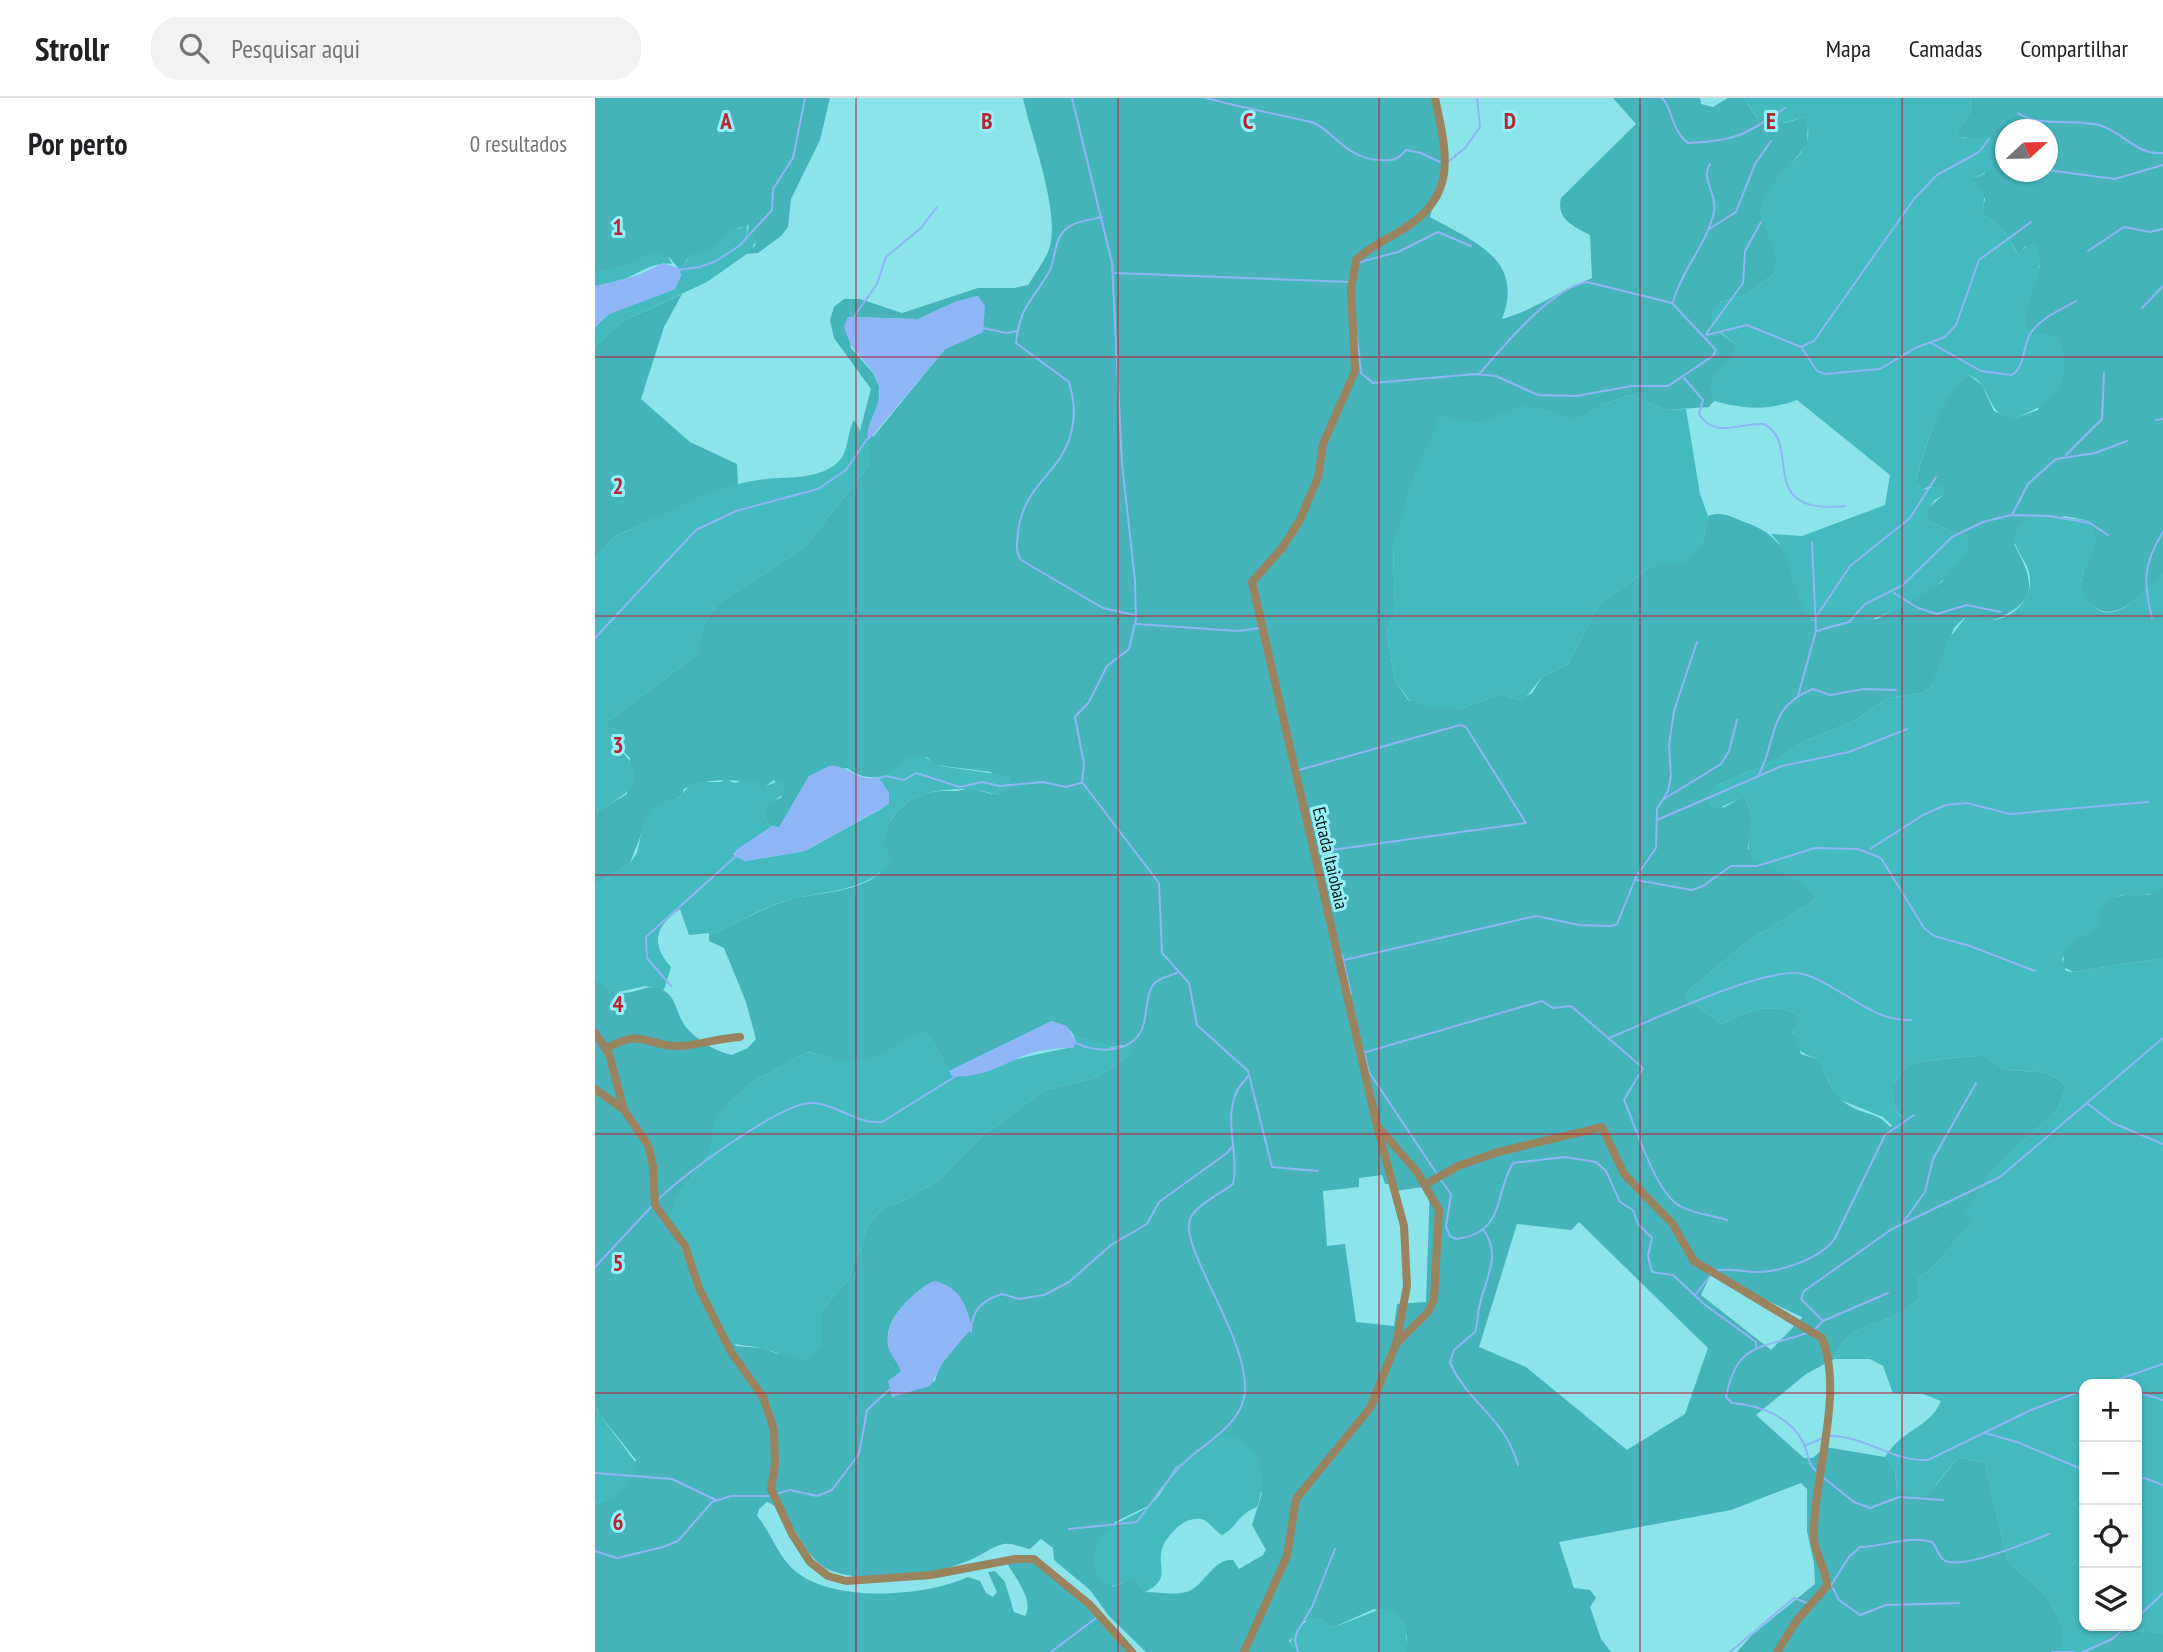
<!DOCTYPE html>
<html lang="pt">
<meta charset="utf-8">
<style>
body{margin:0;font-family:"PT Sans Narrow",sans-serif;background:#f2f2f2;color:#202124}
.controls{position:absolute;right:21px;bottom:21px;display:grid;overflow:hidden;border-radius:14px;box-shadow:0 2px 5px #0004}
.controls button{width:63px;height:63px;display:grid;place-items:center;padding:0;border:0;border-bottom:2px solid #e0e0e0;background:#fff;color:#202124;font:35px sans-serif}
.compass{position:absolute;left:1400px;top:21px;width:63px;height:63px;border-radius:50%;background:#fff;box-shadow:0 2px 5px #0004;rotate:68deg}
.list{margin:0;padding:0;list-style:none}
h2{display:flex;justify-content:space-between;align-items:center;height:91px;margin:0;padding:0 28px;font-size:30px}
h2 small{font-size:23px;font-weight:400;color:#757577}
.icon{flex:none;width:38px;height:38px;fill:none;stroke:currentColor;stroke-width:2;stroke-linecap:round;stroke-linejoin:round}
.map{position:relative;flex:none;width:1568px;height:1554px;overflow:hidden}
header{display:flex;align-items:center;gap:42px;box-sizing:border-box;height:98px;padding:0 35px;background:#fff;border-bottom:2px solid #e0e0e0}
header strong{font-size:33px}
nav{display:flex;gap:38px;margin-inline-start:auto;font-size:24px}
.search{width:490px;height:63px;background:#f2f2f2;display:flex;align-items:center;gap:18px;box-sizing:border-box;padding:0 24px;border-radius:28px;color:#757577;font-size:26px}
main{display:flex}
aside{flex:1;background:#fff}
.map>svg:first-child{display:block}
.green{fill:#44b3ba;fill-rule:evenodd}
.forest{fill:#44b9bf;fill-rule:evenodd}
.water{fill:#8eb5f6}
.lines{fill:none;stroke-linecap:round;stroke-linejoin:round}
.stream{stroke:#8eb5f6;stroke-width:2}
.minor{stroke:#99845f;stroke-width:8}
.grid{fill:none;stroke:#b62436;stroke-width:2;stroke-opacity:0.55}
.labels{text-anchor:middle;stroke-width:6;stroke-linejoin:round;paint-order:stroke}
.street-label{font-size:18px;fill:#001517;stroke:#97f1f6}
.grid-label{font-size:23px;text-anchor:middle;font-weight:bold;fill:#b62436;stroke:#97f1f6;stroke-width:6;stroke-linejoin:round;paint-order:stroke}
</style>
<header>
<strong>Strollr</strong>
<div class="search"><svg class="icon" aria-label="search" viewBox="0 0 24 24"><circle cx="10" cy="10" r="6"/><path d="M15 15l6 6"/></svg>Pesquisar aqui</div>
<nav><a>Mapa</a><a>Camadas</a><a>Compartilhar</a></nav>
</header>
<main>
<aside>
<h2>Por perto<small>0 resultados</small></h2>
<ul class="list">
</ul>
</aside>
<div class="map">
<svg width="1568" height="1554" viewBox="0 0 1568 1554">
<rect width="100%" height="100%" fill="#8ae4e9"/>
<!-- green -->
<g class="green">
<path d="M 0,0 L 235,0 L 225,42 L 196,101 L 193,129 L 186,138 L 163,155 L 150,156 L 160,148 L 161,142 L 151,139 L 154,127 C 132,132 134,137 118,151 C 112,156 100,159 92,161 L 88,169 L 83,170 L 75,160 L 58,154 L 37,166 L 0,176 Z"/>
<path d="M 428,0 L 841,0 L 853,56 L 835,119 C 879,144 930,161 907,221 C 940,212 965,192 997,180 L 995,137 C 978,128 961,121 966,100 L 1041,26 L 1018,0 L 1105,0 L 1106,6 L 1118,9 L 1133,0 L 1149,0 L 1162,20 L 1190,25 L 1210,19 L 1213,26 L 1212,46 L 1194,69 L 1178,148 L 1182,160 L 1179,176 L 1148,198 L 1124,204 L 1124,234 L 1140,246 L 1140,259 C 1128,271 1109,283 1119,303 L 1114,309 L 1070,312 L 1035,297 L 1009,306 L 980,322 L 946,310 L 882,325 L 867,323 L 798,447 L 800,511 L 792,535 L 800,582 L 813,602 L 865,611 L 905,596 L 925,602 L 937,595 L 947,579 L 973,566 L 1004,507 L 1057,468 L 1071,464 L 1085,465 L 1108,444 L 1113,418 C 1127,413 1136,419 1149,424 C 1203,442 1193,480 1217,523 L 1282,521 L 1347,484 L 1373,441 L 1336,424 L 1329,414 L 1348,397 L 1335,388 L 1327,392 L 1321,384 C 1327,356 1348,290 1374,277 L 1387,287 L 1399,313 L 1417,321 L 1443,312 L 1452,236 L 1433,236 L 1429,221 L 1445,168 L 1431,148 L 1423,156 L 1408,132 L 1387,115 L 1390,101 L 1375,81 L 1390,76 L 1387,41 L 1364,39 L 1361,35 L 1375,14 L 1376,0 L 1568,0 L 1568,476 C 1551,492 1519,531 1495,505 C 1490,500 1485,493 1486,486 C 1490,455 1507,461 1495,423 L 1469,418 L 1419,446 C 1431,470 1447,495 1417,513 C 1411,517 1404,521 1397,522 C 1387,523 1379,519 1369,520 L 1359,530 L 1336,589 L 1328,595 L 1292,600 L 1259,623 L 1208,644 L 1180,663 L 1120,688 L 1128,710 L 1144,701 L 1151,701 C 1160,719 1155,733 1153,751 C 1174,768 1203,777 1220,798 L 1219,803 L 1153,843 L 1091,895 L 1092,901 L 1127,926 C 1154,913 1173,904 1202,916 L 1203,922 L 1198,935 L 1206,956 L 1222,961 C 1232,977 1237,998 1255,1008 C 1270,1017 1283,1014 1295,1029 L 1308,1020 L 1300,1011 L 1296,989 C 1302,981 1309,970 1318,965 C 1322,963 1383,957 1387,958 C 1395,961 1403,969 1411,971 C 1433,976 1455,968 1471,989 L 1463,1011 L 1395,1075 L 1369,1117 L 1380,1121 L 1339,1168 L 1323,1180 L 1324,1200 C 1296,1232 1254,1218 1239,1261 L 1211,1276 L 1161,1317 L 1209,1360 L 1218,1360 L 1230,1349 L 1290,1359 L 1300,1374 L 1302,1391 L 1341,1387 L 1364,1359 L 1390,1365 L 1413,1464 L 1447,1493 L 1458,1508 L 1466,1525 L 1466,1554 L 1142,1554 L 1157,1537 L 1220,1486 L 1219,1465 L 1212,1433 L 1212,1391 L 1206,1385 L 1136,1412 L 964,1444 L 979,1490 L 995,1492 L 1001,1500 L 995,1509 L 1006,1541 L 1016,1554 L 810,1554 L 812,1539 L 807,1523 L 779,1511 L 737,1530 L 725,1520 L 709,1523 L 694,1543 L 703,1554 L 551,1554 L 514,1518 L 495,1492 L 459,1462 L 458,1450 L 446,1441 L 435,1451 C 426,1450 419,1445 409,1446 C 397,1448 386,1458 375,1462 C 337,1478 277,1487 237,1473 C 206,1462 199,1413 172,1404 L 164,1411 L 162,1418 C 175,1433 181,1453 194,1467 C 229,1507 330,1499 373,1479 L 385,1483 L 391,1495 L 398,1499 L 402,1494 L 393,1474 L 400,1473 L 410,1484 L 419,1514 L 430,1518 C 440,1503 419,1478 412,1465 L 430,1459 L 474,1490 L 532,1554 L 0,1554 L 0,1406 C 25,1400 32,1385 41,1362 L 5,1317 L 0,1304 L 0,881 C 10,887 17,896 29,895 C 46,894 55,883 71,894 C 80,900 82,914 87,923 C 95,938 120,954 137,957 L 153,950 L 161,941 L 151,904 L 129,850 L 114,843 L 114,838 C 140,827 166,810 194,802 C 228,792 279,797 296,759 L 287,744 C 297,708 321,691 359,693 C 366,693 373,689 380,691 C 390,694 396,697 407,696 L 396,674 L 340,667 L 332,659 C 303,672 281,691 252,670 L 214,678 L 184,730 L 173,727 L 168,711 L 170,707 L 187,699 L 179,682 L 171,688 C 146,681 113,679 89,691 L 87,696 L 49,729 L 35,765 L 0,788 L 0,715 L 32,696 L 35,660 L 12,637 L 12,624 L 99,559 L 110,523 L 122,506 L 209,450 L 274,367 L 274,348 L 265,333 L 276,291 L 239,240 L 235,222 L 239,209 L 249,201 L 265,201 L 307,215 L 383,190 L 419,190 L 433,187 C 440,176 448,165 453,154 C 468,120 436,38 428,0 ZM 1410,32 L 1452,32 L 1452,74 L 1410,74 ZM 383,198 L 388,234 L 350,251 L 278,339 L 273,333 L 284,309 L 284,288 L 278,275 L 256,250 L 253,219 L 323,221 L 360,204 ZM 457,923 L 476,933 L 479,938 L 512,947 L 512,950 L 528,947 L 538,955 L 503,979 L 450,992 L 387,1038 L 344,1082 L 306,1104 L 290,1109 L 281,1117 L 273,1127 L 253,1182 L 226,1213 L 225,1248 L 183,1256 L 167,1250 L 141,1248 L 92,1164 L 82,1140 L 79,1104 L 114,1056 L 133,1006 L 158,984 L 212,954 C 226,956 241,964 255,964 C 283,963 305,942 332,934 L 354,973 ZM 787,1077 L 790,1086 L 798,1086 L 800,1093 L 835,1088 L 831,1204 L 802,1206 L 799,1228 L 761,1224 L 750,1146 L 732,1148 L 728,1093 L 764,1089 L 764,1080 ZM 984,1124 L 1113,1250 L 1090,1316 L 1032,1352 L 931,1269 L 884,1249 L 922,1126 L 976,1132 ZM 1116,1176 L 1207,1219 L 1207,1220 L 1176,1252 L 1106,1197 ZM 339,1183 L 362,1247 L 344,1269 L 340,1283 L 297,1299 L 300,1280 L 306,1273 C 303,1265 297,1257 294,1248 C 286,1223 319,1193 339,1183 ZM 634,1337 L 667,1395 L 657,1427 L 671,1452 L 668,1457 L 644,1471 L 638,1462 C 619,1460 610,1486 594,1493 C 582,1498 563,1494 550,1494 L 541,1483 L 531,1483 L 518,1489 L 502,1475 L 520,1424 L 557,1406 L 581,1369 L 602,1352 Z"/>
<path d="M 87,196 L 69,229 L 46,301 L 95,344 L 142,366 L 143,386 L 112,396 L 19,439 L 0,461 L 0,248 L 28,223 Z"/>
<path d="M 1568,788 L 1568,860 L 1479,874 L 1468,869 L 1469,854 L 1514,801 L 1534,796 L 1554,797 Z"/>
<path d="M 1550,1532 L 1568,1536 L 1568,1554 L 1492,1554 L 1521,1539 Z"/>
</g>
<!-- forest -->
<g class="forest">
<path d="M 1149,0 L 1376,0 L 1375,14 L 1361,35 L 1369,40 L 1398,40 L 1409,53 L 1395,73 L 1376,81 C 1390,91 1391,98 1387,115 L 1408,132 L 1422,155 L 1437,145 L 1442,148 C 1454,178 1423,206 1433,236 L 1452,236 L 1463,241 C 1484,284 1456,308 1417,321 C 1391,317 1397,286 1374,277 C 1349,290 1326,357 1321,384 L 1327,392 L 1348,387 L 1348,397 L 1340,402 L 1330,415 L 1336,424 L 1373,441 L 1373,454 C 1366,464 1358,474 1348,482 C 1327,500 1242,548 1217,522 C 1194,498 1200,459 1176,436 L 1207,438 L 1290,407 L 1295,377 L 1202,302 C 1171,313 1150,311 1119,303 L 1115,296 L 1117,280 L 1140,258 L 1140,246 L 1117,227 L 1116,214 L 1124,204 L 1148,198 L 1179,176 C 1186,145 1161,130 1166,107 C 1173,73 1227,59 1210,19 L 1169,30 Z"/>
<path d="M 153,124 L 151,139 L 158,137 L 161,142 L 156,153 L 112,184 L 28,223 L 0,248 L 0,229 L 14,216 L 80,191 L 86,177 L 83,170 L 88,169 L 95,157 L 117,152 L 135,132 L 146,130 Z"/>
<path d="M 57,154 L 71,155 L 77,166 C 51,162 29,190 0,188 L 0,176 L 36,166 Z"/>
<path d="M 1035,297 L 1070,312 L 1091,311 L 1105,396 L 1113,418 L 1108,444 L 1091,464 L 1057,468 L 1004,507 L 973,566 L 947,579 L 931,599 L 925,602 L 905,596 L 865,611 L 836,609 L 814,602 L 800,582 L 792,535 L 800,511 L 798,447 L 814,389 L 845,318 L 882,325 L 925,308 L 946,310 L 980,321 L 1009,306 Z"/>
<path d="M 259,322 L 274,348 L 274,367 L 209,450 L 122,506 L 110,523 L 105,551 L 99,559 L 12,624 L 12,637 C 53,679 50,686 0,715 L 0,461 L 19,439 C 65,419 112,389 163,382 C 189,378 219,383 241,366 C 255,355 251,336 259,322 Z"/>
<path d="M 1448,417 L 1495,423 C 1513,452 1485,464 1486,488 C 1487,496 1492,501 1497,507 C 1520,531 1552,490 1568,476 L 1568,788 C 1549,809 1528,782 1504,814 L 1505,826 L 1476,847 L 1467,861 L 1471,873 L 1479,874 L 1568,860 L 1568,1536 L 1550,1532 L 1521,1539 L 1491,1554 L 1466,1554 L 1466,1525 L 1458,1508 L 1447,1493 L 1413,1464 L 1390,1365 L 1364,1359 L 1332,1397 L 1320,1400 L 1302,1391 L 1300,1374 L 1290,1359 C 1308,1330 1335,1330 1346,1303 L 1328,1296 L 1298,1295 L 1288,1268 L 1275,1261 L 1239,1261 C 1254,1218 1296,1232 1324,1200 L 1323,1180 L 1339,1168 L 1379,1122 L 1368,1117 L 1395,1075 L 1463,1011 L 1471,989 C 1455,968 1433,976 1411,971 C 1402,969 1395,961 1387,958 C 1383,957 1322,963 1318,965 C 1309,970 1302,981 1296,989 L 1300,1011 L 1312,1026 L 1311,1030 L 1303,1033 L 1288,1019 L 1243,1001 L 1222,961 C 1209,956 1195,951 1199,933 C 1200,925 1204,924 1202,916 C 1173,904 1154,913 1127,926 L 1092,901 L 1091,895 L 1153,843 L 1219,803 L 1220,798 L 1201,781 L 1156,762 C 1149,741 1163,722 1151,701 L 1144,701 L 1122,711 L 1115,708 L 1112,699 L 1120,688 L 1180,663 L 1208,644 L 1259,623 L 1292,600 L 1328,595 L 1336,589 L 1352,543 L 1370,520 C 1379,519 1388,523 1398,522 C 1421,519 1440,498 1434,474 C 1430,461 1420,452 1418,438 C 1424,424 1434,420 1448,417 ZM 1489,1286 L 1542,1286 L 1542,1528 L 1489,1528 Z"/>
<path d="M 313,657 L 326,657 L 345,668 L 416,678 L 415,688 L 407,696 C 395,697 386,691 375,691 C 331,691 300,697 287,744 L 297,759 L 296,764 C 270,795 229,792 194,802 C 166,809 140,827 114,838 L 114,835 L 94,837 L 85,811 C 60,829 55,845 76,869 L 69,892 L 50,888 L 19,895 L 0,881 L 0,788 L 35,765 L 42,755 L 49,723 L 59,707 L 83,700 L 98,684 L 125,684 L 131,681 L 139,685 L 153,681 L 171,688 L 186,682 L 191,694 L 168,711 L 173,727 L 177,728 L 138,756 L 150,763 L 210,753 L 288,710 L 294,695 L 283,679 L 295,675 Z"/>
<path d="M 326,933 L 332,934 L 357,978 C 399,968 437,956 479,949 L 479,938 L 518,947 L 514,950 L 536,947 L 538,955 L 503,979 L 450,992 L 387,1038 L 344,1082 L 306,1104 L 290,1109 L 281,1117 L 273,1127 L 253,1182 L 226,1213 L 226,1249 L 214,1262 C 196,1263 183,1254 166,1250 C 151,1247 141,1248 128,1241 L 74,1121 L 79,1104 L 114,1056 L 118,1025 L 133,1006 L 158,984 L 212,954 L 255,964 L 278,959 Z"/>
<path d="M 0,1304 L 5,1317 L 44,1369 L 19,1400 L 0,1406 Z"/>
<path d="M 634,1337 C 669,1349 673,1378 662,1409 C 640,1418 643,1429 627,1437 C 619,1433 615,1423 606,1421 C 590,1418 574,1435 568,1448 C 560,1467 578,1481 550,1494 L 541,1483 L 531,1483 L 517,1489 C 508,1485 500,1475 499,1464 C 496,1427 533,1424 555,1407 C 567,1398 572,1383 580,1372 C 592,1355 616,1345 634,1337 Z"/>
<path d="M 788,1510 C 808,1515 815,1535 810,1554 L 703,1554 L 695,1546 L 698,1535 L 716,1519 L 725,1520 L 737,1530 Z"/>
</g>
<!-- water -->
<g class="water">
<path d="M 68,165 L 83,170 L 86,177 L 80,191 L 14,216 L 0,229 L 0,188 L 44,177 Z"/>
<path d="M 383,198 L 390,208 L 388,234 L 350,251 L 273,343 C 269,323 290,307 283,284 C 276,264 256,258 249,228 L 253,219 L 323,221 L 360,204 Z"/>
<path d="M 234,668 C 253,666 264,686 283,679 L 294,695 L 294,706 L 210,753 L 150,763 L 139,758 L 141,752 L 177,728 L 184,729 L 214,678 Z"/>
<path d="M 457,923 L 472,928 L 481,943 L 479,949 C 464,951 444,951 430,957 C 406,968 384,981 357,978 L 354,973 Z"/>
<path d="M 339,1183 C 364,1188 372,1207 377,1230 L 350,1261 L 335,1288 L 297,1299 L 293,1283 L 306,1273 C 303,1264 295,1258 293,1248 C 289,1221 317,1195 339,1183 Z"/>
</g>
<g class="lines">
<!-- stream -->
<g class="stream">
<path d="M 477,0 L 517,165 L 527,365 L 540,483 L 541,521 L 534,551 L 512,568 L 494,604 L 480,619 L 489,666 L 487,684 L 564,785 L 567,855 L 594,885 L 602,927 L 653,973 L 677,1069 L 723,1073"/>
<path d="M 611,0 C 645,9 679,16 712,23 C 736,27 746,59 783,62 C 796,63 802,63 811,52 L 826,55 L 845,64"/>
<path d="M 1067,0 C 1078,10 1075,31 1093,45 C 1140,43 1151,37 1190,10"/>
<path d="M 1423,15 C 1442,29 1480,21 1504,27 C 1527,33 1542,58 1568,55"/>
<path d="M 854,63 L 870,50 L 885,29 L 882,0"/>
<path d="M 1452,72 L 1520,81 L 1568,67"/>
<path d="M 1440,74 L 1443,74"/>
<path d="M 507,119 C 495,122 480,123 471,131 C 459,141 461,159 455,172 C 439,202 425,206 421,245 L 474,284 C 480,305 481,320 474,342 C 462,377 427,389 423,436 C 422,445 420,453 426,462 L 508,510 L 540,517"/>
<path d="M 1114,131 L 1141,114 L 1160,66 L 1176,43"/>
<path d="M 1493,153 L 1529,129 L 1555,134 L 1568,131"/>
<path d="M 765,164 L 803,154 L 843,134 L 876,148"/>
<path d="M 83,172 L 105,169 L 121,163 L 144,148 L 177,112 L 178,91 L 198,60 L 210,0"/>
<path d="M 520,175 L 756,184"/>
<path d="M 1078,204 C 1087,171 1111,148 1119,114 C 1123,97 1105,81 1115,66"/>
<path d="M 1547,210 L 1568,188"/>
<path d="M 258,220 L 282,186 L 291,159 L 326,130 L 342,109"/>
<path d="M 388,230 L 411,235 L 422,233"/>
<path d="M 1111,236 L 1148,185 L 1150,153 L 1166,124"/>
<path d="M 1112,237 L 1152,227 L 1206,249 L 1219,243 L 1319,101 L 1342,77 L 1384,54 L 1394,41"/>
<path d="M 762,238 L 766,275 L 778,285 L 880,276 L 901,278 L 943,297 L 981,298 L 1037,288 L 1073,288 L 1118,258 L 1121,252 L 1077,205 L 992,184 C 957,189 907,250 884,276"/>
<path d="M 1336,245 L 1386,273 L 1417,277 C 1430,268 1428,249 1435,236 C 1445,220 1466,212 1481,203"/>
<path d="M 1207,250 L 1222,273 L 1230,276 L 1285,271 L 1320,250 L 1350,239 L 1361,227 L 1384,162 L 1436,124"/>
<path d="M 1089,280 L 1108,302 L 1104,316 C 1121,342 1144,324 1169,326 C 1208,346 1159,418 1250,408"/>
<path d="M 1561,322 L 1568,321"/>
<path d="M 1471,357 L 1507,321 L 1509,275"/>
<path d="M 1417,417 L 1433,386 L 1461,361 L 1500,355 L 1532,343"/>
<path d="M 1299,495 L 1323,510 L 1342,516 L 1372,507 L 1406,514"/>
<path d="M 1221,519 L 1255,468 L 1315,420 L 1341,379"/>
<path d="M 1557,520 C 1548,483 1548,466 1568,434"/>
<path d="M 541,526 L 643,533 L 665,530"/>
<path d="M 1221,533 L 1254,524 L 1270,506 L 1308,487 L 1357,439 L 1388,424 L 1416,417 L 1454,418 L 1495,425 L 1513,437"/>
<path d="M 0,540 L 101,432 L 141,413 L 223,391 L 251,372 L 272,341"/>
<path d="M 1203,598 L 1221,533 L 1217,444"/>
<path d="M 704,672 L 865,627 L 871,629 L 931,725 L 722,754"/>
<path d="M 1163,678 C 1183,644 1170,610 1218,591 L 1235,597 L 1269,591 L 1301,592"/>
<path d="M 284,680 L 291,678 L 309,682 L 321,675 L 365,689 L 387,684 L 405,688 L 448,684 L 471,689 L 486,685"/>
<path d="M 1069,701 L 1126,666 L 1134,653 L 1142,622"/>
<path d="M 1062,722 L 1187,668 L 1254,654 L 1312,631"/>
<path d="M 1275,751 L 1328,717 L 1351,707 L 1372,705 L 1415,716 L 1553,704"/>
<path d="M 1041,782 L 1097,792 L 1108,788 L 1136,768 L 1162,768 L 1220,750 L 1263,751 L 1286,760 L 1329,830 L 1339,838 L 1375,848 L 1440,873"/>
<path d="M 747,857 L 756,896"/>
<path d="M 749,862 L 941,818 L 984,827 L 1016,828 L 1022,826 L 1041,779 L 1061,750 L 1062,711 L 1073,693 L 1076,678 L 1074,647 L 1079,613 L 1102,544"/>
<path d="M 76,888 L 52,860 L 51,839 L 140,759"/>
<path d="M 1014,940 C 1051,925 1174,866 1208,876 C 1244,886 1278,925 1316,922"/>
<path d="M 481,945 C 503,956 541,956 549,925 C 552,913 551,898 558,887 C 563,880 574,878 582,875"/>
<path d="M 769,953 L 774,974 L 842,1076"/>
<path d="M 771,954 L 947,903 L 958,910 L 976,908 L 1048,970 L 1029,1002 C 1040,1027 1061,1096 1085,1108 C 1099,1116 1117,1117 1132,1122"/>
<path d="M 1493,1006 L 1518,1025 L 1568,1046"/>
<path d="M 845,1081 L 856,1096 L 851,1129 L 855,1138 L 861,1141 C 911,1135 899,1096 918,1065 L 970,1059 L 1001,1064 L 1011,1073 L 1025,1104 L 1038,1112 L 1043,1126 L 1057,1140 L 1053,1158 L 1057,1174 L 1078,1177 L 1109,1206 L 1161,1244 L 1161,1249"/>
<path d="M 63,1102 C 85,1078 186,1005 216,1005 C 240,1005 263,1027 287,1024 L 361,978"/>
<path d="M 1307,1126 L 1330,1094 L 1338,1061 L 1381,985"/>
<path d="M 888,1131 C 907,1157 891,1179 885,1206 C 882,1215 883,1225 880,1234 L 859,1252 L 855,1265 C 875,1308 909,1318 923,1367"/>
<path d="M 0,1169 L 57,1108"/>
<path d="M 1120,1173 C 1134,1169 1150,1175 1165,1174 C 1188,1173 1227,1160 1240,1140 L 1290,1037 L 1319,1017"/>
<path d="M 1100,1197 L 1116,1177"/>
<path d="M 1228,1223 L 1206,1201 L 1209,1193 L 1297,1131 L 1405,1079 L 1568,940"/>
<path d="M 1220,1231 L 1228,1223 L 1293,1195"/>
<path d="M 376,1234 C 377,1213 385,1203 407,1196 L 424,1201 L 449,1197 L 474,1184 L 516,1147 L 552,1126 L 564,1104 L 632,1055 L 637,1049"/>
<path d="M 1212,1235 C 1167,1251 1142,1243 1131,1299 L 1137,1305 C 1165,1307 1195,1319 1208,1344 C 1214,1356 1211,1364 1222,1374"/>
<path d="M 1510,1286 L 1568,1266"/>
<path d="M 1542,1294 L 1568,1302"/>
<path d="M 1390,1335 L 1422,1344 L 1489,1372"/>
<path d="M 1234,1338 C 1269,1337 1298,1364 1333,1362 L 1436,1312 L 1489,1292"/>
<path d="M 1211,1347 L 1228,1340"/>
<path d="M 0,1375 L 77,1381 L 121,1402"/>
<path d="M 1229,1380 L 1259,1404 L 1275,1410 L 1304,1399 L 1348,1402"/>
<path d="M 1542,1381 L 1550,1380 L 1568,1387"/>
<path d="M 181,1396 L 195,1392 L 222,1398 L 237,1392 L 264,1356 L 272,1312 L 295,1291"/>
<path d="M 474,1431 L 542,1424 C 555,1407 567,1389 581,1373 C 601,1349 642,1332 649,1300 C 660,1246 580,1147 596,1119 C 603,1106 626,1095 638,1086 C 645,1056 627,1021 643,991 C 646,986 650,983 653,978"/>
<path d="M 0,1453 L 22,1460 L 68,1449 L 83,1443 L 117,1404 L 136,1398 L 175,1398"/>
<path d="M 1238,1490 L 1244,1502 L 1265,1517 L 1291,1507 L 1364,1505"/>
<path d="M 1233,1492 L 1254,1459 L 1265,1449 C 1290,1449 1311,1437 1337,1444 C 1342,1449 1343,1458 1349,1462 C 1364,1473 1437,1443 1454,1436"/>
<path d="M 1542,1520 L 1568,1495"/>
<path d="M 456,1554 L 501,1520"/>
<path d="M 703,1554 L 700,1542 L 702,1534 L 717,1509 L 740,1451"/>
<path d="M 1135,1554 L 1199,1500 L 1212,1505"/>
<path d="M 1457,1554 L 1480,1554"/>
<path d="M 1488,1554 L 1517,1541 L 1532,1528"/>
</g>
<!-- minor -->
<g class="minor">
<path d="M 0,935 L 14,956 L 29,1012"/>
<path d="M 12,950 C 49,929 51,949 85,948 C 105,947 124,940 145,939"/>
<path d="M 0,991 L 29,1012 L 53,1047 L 58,1068 L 60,1107 L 90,1148 L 104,1190 L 136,1254 L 168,1299 L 179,1332 L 180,1366 L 176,1391 L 197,1436 L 215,1464 L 233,1478 L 251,1483 L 336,1477 L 420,1461 L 439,1461 L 494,1506 L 537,1554"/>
<path d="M 784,1030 L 822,1074 L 844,1112 L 839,1202 L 833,1214 L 803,1244"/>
<path d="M 831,1086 L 863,1068 L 903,1054 L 1007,1029 L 1029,1076 L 1077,1125 L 1099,1163 L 1227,1240 C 1250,1296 1217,1382 1219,1441 C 1220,1458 1232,1471 1232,1488 L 1202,1522 L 1182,1554"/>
<path d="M 649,1554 L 692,1458 L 701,1401 L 775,1310 L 801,1246 L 812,1188 L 809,1128 L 782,1028 L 657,484 L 687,450 L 705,422 L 723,379 L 728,346 L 760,273 L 756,191 L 761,162 C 774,149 795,140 810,130 C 864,96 851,53 840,0"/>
</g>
</g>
<!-- grid -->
<path class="grid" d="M 261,0 L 261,1554M 523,0 L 523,1554M 784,0 L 784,1554M 1045,0 L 1045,1554M 1307,0 L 1307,1554M 0,259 L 1568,259M 0,518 L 1568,518M 0,777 L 1568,777M 0,1036 L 1568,1036M 0,1295 L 1489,1295M 1542,1295 L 1568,1295"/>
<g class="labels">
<!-- street labels -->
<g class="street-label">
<text transform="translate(735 760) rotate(77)" y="6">Estrada Itaiobaia</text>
</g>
</g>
<g class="grid-label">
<text x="131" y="31">A</text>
<text x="392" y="31">B</text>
<text x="653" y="31">C</text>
<text x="915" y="31">D</text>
<text x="1176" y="31">E</text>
<text x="23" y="137">1</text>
<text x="23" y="396">2</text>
<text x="23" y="655">3</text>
<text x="23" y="914">4</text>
<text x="23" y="1173">5</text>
<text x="23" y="1432">6</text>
</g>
</svg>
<div class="controls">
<button>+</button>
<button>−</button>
<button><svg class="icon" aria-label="locate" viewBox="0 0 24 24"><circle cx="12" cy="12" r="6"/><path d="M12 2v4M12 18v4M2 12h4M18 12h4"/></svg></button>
<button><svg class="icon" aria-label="layers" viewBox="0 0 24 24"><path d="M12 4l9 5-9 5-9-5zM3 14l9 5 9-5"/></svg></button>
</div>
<svg class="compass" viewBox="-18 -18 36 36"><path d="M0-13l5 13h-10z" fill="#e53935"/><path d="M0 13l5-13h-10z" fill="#757577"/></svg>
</div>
</main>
